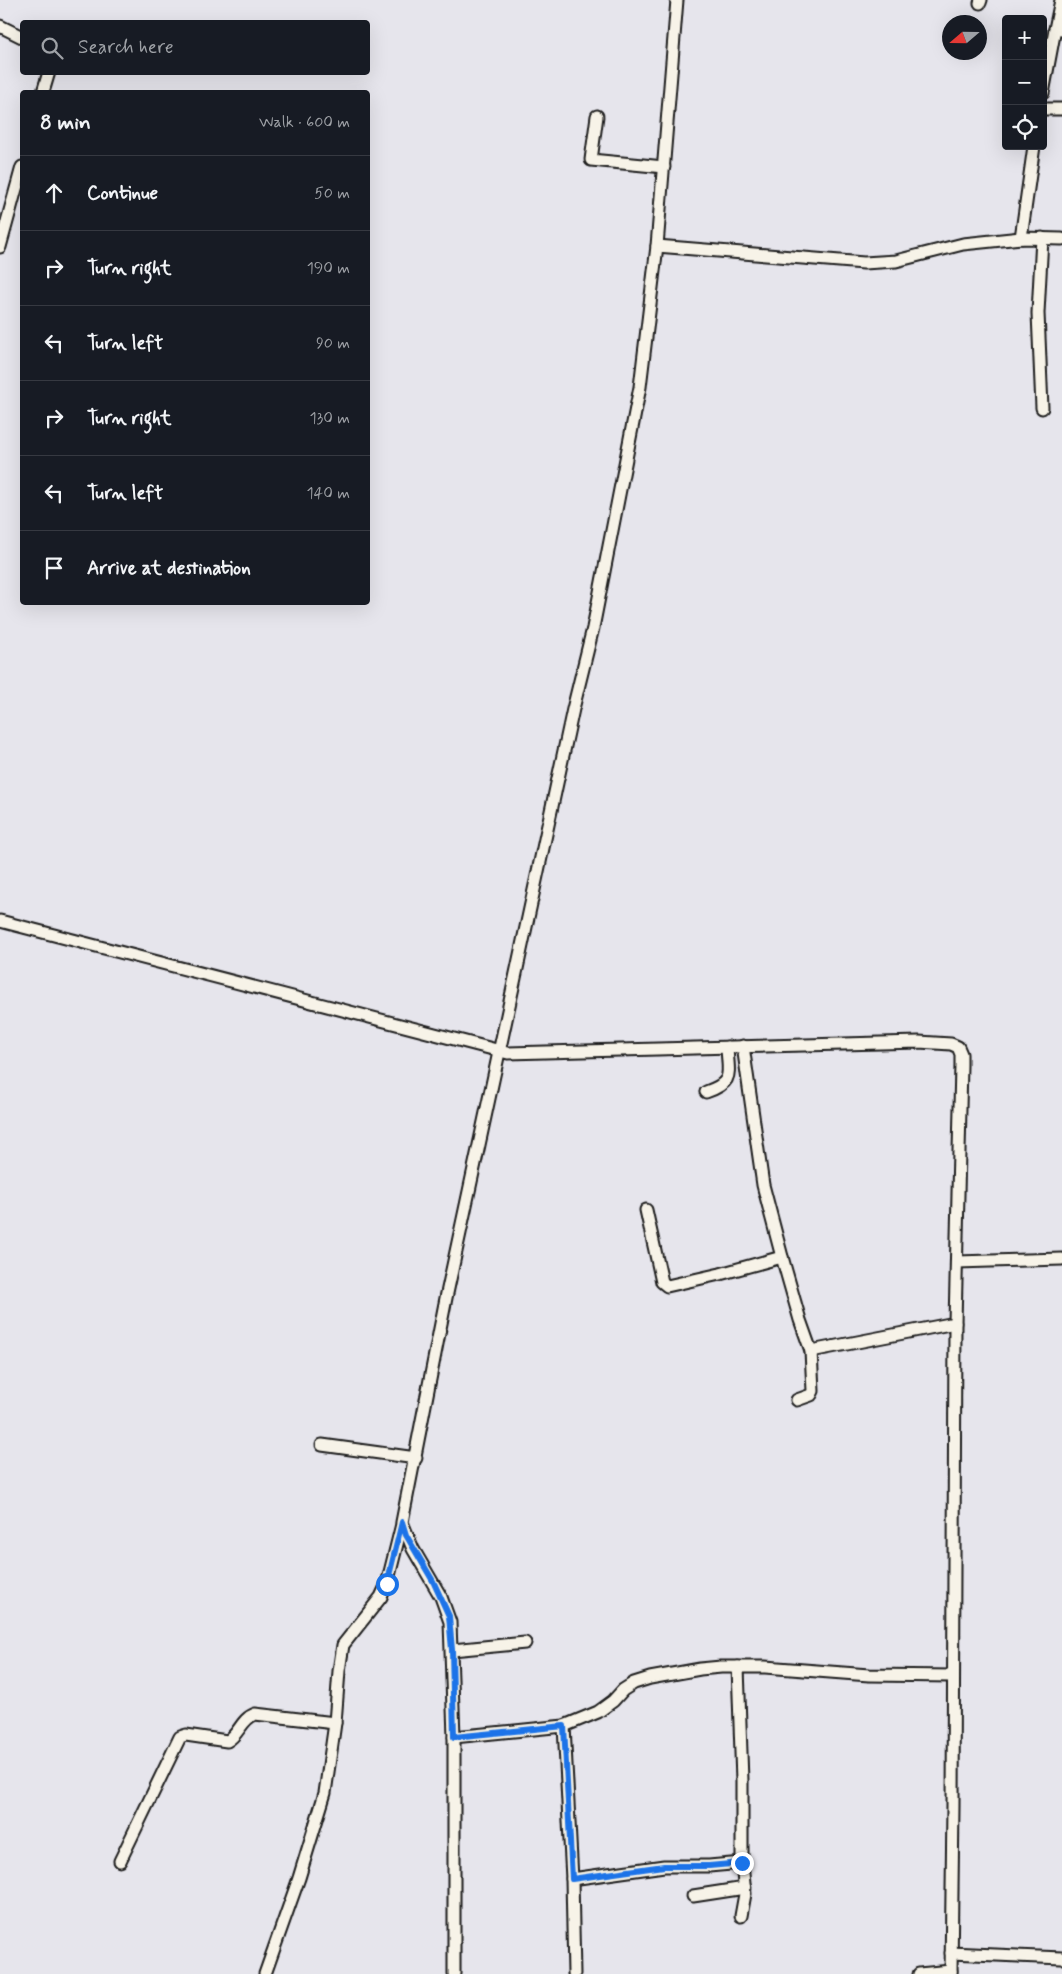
<!DOCTYPE html>
<meta charset="utf-8">
<style>
body{margin:0;font-family:Mynerve,sans-serif;background:#20242c;color:#f1f3f6}
.controls{position:absolute;right:15px;top:15px;display:grid;overflow:hidden;border-radius:5px;box-shadow:0 5px 20px #0002}
.controls button{width:45px;height:45px;display:grid;place-items:center;padding:0;border:0;border-bottom:1px solid #363941;background:#171b24;color:#f1f3f6;font:25px sans-serif}
.compass{position:absolute;left:942px;top:15px;width:45px;height:45px;border-radius:50%;background:#171b24;box-shadow:0 5px 20px #0002;rotate:250deg}
.stop{position:absolute;width:15px;height:15px;margin:-11px;border:4px solid #1a73e8;border-radius:50%;background:#fff}
.stop.end{background:#1a73e8;border-color:#fff;box-shadow:0 1px 5px #0008}
.list{margin:0;padding:0;list-style:none}
h2{display:flex;justify-content:space-between;align-items:center;height:65px;margin:0;padding:0 20px;font-size:21px}
h2 small{font-size:16px;font-weight:400;color:#9ea1a6}
.list li{display:grid;grid-template-columns:32px 1fr auto;gap:15px;align-items:center;box-sizing:border-box;height:75px;padding:0 20px;border-top:1px solid #363941}
.list b{display:block;font-size:19px;white-space:nowrap}
.list em{font-size:16px;font-style:normal;color:#9ea1a6}
.icon{flex:none;width:28px;height:28px;fill:none;stroke:currentColor;stroke-width:2;stroke-linecap:round;stroke-linejoin:round}
.map{position:relative;flex:none;width:1062px;height:1974px;overflow:hidden}
.search{position:absolute;background:#171b24;box-shadow:0 5px 20px #0002;left:20px;top:20px;width:350px;height:55px;display:flex;align-items:center;gap:12px;box-sizing:border-box;padding:0 18px;border-radius:5px;color:#9ea1a6;font-size:19px}
.panel{position:absolute;background:#171b24;box-shadow:0 5px 20px #0002;left:20px;top:90px;width:350px;height:515px;border-radius:5px}
.map>svg:first-child{display:block}
.lines{fill:none;stroke-linecap:round;stroke-linejoin:round}
.minor-casing{stroke:#1c1c1c;stroke-width:15}
.minor{stroke:#f7f3e8;stroke-width:11}
.route{stroke:#1a73e8;stroke-width:6}
</style>
<div class="map">
<svg width="1062" height="1974" viewBox="0 0 1062 1974">
<rect width="100%" height="100%" fill="#e6e5ec"/>
<filter id="ink" filterUnits="userSpaceOnUse"><feTurbulence type="fractalNoise" baseFrequency=".02" numOctaves="2"/><feDisplacementMap in="SourceGraphic" scale="10" xChannelSelector="R" yChannelSelector="G"/><feConvolveMatrix kernelMatrix="1 2 1 2 8 2 1 2 1" color-interpolation-filters="sRGB"/></filter>
<g filter="url(#ink)">
<g class="lines">
<!-- minor casing -->
<g class="minor-casing">
<g id="minor">
<path d="M 980,3 L 981,0"/>
<path d="M 0,26 L 22,37"/>
<path d="M 1055,29 L 1061,0"/>
<path d="M 43,92 L 49,72"/>
<path d="M 1043,93 L 1055,29 L 1062,30"/>
<path d="M 1043,109 L 1062,109"/>
<path d="M 597,116 L 591,160 L 664,167"/>
<path d="M 1021,238 L 1034,146"/>
<path d="M 1042,238 L 1038,313 L 1042,408"/>
<path d="M 657,246 L 864,263 L 896,261 L 963,244 L 1021,238 L 1062,239"/>
<path d="M 0,247 L 22,167"/>
<path d="M 0,921 L 508,1053 L 919,1042 L 951,1044 L 958,1047 L 961,1054 L 961,1065 L 955,1323 L 953,1806 L 951,1974"/>
<path d="M 743,1046 L 763,1185 L 782,1257"/>
<path d="M 706,1092 C 735,1082 728,1074 727,1047"/>
<path d="M 646,1210 L 662,1282 L 667,1286 L 720,1274 L 782,1257 L 800,1320 L 811,1351 L 955,1323"/>
<path d="M 957,1262 L 1062,1259"/>
<path d="M 797,1400 L 811,1395 L 813,1391 L 811,1351"/>
<path d="M 322,1445 L 416,1458"/>
<path d="M 452,1650 L 525,1643"/>
<path d="M 564,1726 L 572,1879 L 574,1974"/>
<path d="M 454,1737 L 564,1726 L 598,1712 L 613,1701 L 623,1690 L 634,1683 L 650,1678 L 700,1669 L 721,1667 L 765,1667 L 869,1675 L 953,1676"/>
<path d="M 120,1861 L 180,1737 L 186,1735 L 227,1741 C 239,1735 241,1719 255,1714 L 335,1723"/>
<path d="M 572,1879 L 664,1866 L 709,1866 L 742,1863 L 742,1781 L 738,1667"/>
<path d="M 693,1896 L 745,1888"/>
<path d="M 741,1916 L 745,1894 L 742,1863"/>
<path d="M 951,1953 L 1062,1958"/>
<path d="M 265,1974 L 299,1878 L 325,1793 L 335,1723 L 339,1671 L 343,1645 L 381,1597 L 387,1584 L 402,1524"/>
<path d="M 454,1974 L 454,1737 L 450,1622 L 441,1597 L 413,1549 L 402,1522 L 446,1298 L 573,709 L 593,628 L 640,387 L 657,246 L 677,0"/>
<path d="M 919,1974 L 951,1971"/>
</g>
</g>
<!-- minor -->
<use href="#minor" class="minor"/>
</g>
</g>
<g class="lines" filter="url(#ink)">
<!-- route -->
<path class="route" d="M 387,1584 L 402,1522 L 406,1535 L 433,1581 L 449,1616 L 452,1650 L 454,1737 L 564,1726 L 572,1879 L 664,1866 L 709,1866 L 742,1863"/>
</g>
</svg>
<div class="controls">
<button>+</button>
<button>−</button>
<button><svg class="icon" aria-label="locate" viewBox="0 0 24 24"><circle cx="12" cy="12" r="6"/><path d="M12 2v4M12 18v4M2 12h4M18 12h4"/></svg></button>
</div>
<svg class="compass" viewBox="-18 -18 36 36"><path d="M0-13l5 13h-10z" fill="#e53935"/><path d="M0 13l5-13h-10z" fill="#9ea1a6"/></svg>
<div class="stop" style="left:387px;top:1584px"></div>
<div class="stop end" style="left:742px;top:1863px"></div>
<div class="search"><svg class="icon" aria-label="search" viewBox="0 0 24 24"><circle cx="10" cy="10" r="6"/><path d="M15 15l6 6"/></svg>Search here</div>
<section class="panel">
<h2>8 min<small>Walk · 600 m</small></h2>
<ul class="list">
<li><svg class="icon" aria-label="ahead" viewBox="0 0 24 24"><path d="M12 20V5M6 11l6-6 6 6"/></svg><div><b>Continue</b></div><em>50 m</em></li>
<li><svg class="icon" aria-label="right" viewBox="0 0 24 24"><path d="M7 20v-9h11M14 6l5 5-5 5"/></svg><div><b>Turn right</b></div><em>190 m</em></li>
<li><svg class="icon" aria-label="left" viewBox="0 0 24 24"><path d="M17 20v-9H6M10 6l-5 5 5 5"/></svg><div><b>Turn left</b></div><em>90 m</em></li>
<li><svg class="icon" aria-label="right" viewBox="0 0 24 24"><path d="M7 20v-9h11M14 6l5 5-5 5"/></svg><div><b>Turn right</b></div><em>130 m</em></li>
<li><svg class="icon" aria-label="left" viewBox="0 0 24 24"><path d="M17 20v-9H6M10 6l-5 5 5 5"/></svg><div><b>Turn left</b></div><em>140 m</em></li>
<li><svg class="icon" aria-label="arrive" viewBox="0 0 24 24"><path d="M6 21V4h12l-3 4 3 4H6"/></svg><div><b>Arrive at destination</b></div></li>
</ul>
</section>
</div>
